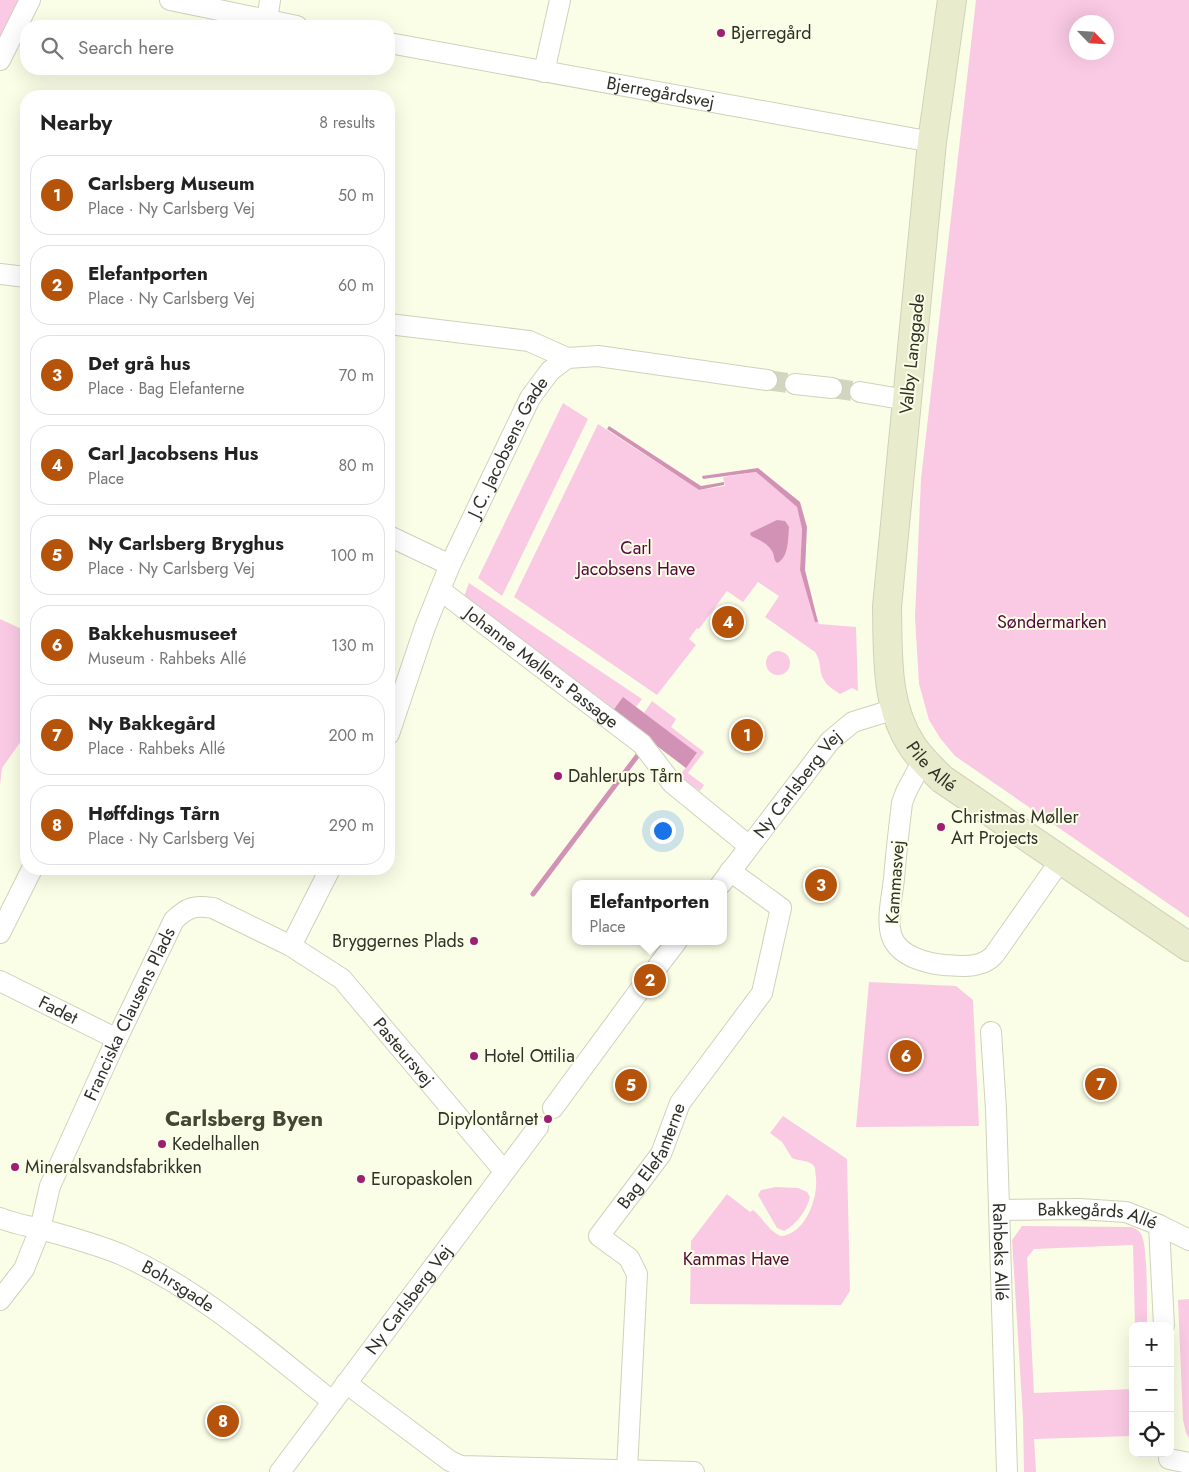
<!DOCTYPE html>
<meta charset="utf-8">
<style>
body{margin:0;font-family:Jost,sans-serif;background:#f2f2f2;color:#222}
.controls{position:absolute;right:15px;bottom:15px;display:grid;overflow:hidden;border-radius:10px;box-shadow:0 5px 20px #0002}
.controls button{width:45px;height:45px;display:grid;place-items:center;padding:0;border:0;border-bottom:1px solid #e0e0e0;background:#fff;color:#222;font:25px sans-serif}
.compass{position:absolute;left:1069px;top:15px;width:45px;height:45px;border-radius:50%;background:#fff;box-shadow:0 5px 20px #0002;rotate:115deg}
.you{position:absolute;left:662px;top:830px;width:18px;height:18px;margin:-12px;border:4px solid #fff;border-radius:50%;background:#1a73e8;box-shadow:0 0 0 8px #1a73e833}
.badge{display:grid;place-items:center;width:32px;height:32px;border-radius:50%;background:#b45309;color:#fff;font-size:16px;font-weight:700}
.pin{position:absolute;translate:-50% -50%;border:2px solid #fff;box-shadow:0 1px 5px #0006}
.popup{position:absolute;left:572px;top:880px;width:155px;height:65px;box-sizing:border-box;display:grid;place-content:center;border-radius:10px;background:#fff;filter:drop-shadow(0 1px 4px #0005);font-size:16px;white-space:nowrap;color:#767676}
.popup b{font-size:19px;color:#222}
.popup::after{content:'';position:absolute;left:50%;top:100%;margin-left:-10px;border:10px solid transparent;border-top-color:#fff}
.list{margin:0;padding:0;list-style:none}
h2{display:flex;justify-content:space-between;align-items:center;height:65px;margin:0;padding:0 20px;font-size:21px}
h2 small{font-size:16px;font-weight:400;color:#767676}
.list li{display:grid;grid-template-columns:32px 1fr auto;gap:15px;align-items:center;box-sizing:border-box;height:80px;margin:0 10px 10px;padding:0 10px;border:1px solid #e0e0e0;border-radius:20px}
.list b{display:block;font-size:19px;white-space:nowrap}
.list p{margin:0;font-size:16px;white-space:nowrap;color:#767676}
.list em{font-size:16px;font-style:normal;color:#767676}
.icon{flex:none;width:28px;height:28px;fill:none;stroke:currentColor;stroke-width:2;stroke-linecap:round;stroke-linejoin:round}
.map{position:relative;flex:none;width:1189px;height:1472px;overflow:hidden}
.search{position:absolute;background:#fff;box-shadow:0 5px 20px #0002;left:20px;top:20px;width:375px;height:55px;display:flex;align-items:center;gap:12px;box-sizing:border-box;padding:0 18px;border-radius:20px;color:#767676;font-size:19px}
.panel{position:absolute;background:#fff;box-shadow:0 5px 20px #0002;left:20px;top:90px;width:375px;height:785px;border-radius:20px}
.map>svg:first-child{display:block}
.green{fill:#facae4;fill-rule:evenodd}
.water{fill:#d292b5}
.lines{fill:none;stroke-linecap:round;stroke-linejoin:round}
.stream{stroke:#d292b5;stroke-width:5}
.street-tunnel{stroke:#d2d5c0;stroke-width:20;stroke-dasharray:20 10;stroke-linecap:butt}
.street-casing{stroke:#cfd2bb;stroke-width:22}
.secondary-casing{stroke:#cfd2bb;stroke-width:30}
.street{stroke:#fff;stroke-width:20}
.secondary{stroke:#e9eccc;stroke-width:28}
.poi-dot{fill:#9d1e73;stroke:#fbfee6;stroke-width:2}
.labels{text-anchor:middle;stroke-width:4;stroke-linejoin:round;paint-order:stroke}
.poi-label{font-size:18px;fill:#2f3027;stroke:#fbfee6;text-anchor:start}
.street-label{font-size:18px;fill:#2f3027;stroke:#fbfee6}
.park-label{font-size:18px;fill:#55073d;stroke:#fbfee6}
.district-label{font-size:22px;font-weight:bold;fill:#454734;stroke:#fbfee6}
</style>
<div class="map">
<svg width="1189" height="1472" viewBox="0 0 1189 1472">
<rect width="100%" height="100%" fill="#fbfee6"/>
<!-- green -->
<g class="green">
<path d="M 0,0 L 19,0 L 0,40 Z"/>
<path d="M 976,0 L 1189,0 L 1189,918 L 955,756 L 940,738 L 929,720 L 919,684 L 915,617 L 921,479 ZM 1076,22 L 1106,22 L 1106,52 L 1076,52 Z"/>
<path d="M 563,403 L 588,419 L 502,596 L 478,578 Z"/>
<path d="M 598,424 L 699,490 L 725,486 L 723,477 L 756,472 L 797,507 L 802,528 L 800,570 L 819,624 L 856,627 L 858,691 L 852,688 L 840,694 C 834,690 827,686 824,680 C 818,671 822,661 815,652 L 765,617 L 779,596 L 758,582 L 743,602 L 727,591 L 699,629 L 697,628 L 689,639 L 696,645 L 657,695 L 514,597 Z"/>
<path d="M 469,583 L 642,699 L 636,707 L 623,698 L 612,712 L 463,599 Z"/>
<path d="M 0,619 L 26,631 L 26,734 L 2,768 L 0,785 Z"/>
<circle cx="778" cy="663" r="12"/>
<path d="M 652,701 L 676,719 L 671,727 L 704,752 L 688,773 L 704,785 L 700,791 L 679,776 L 697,754 L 644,713 Z"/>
<path d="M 869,982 L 956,986 L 973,1000 L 979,1126 L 856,1127 Z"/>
<path d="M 783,1116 L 847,1159 L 850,1291 L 841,1305 L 690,1304 L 691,1241 L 727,1194 L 750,1212 L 753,1210 C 763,1218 769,1231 781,1236 C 805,1234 818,1199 816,1178 C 815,1174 816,1170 814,1166 C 809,1160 799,1161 792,1158 L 782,1142 L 770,1133 Z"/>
<path d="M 776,1187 L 798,1188 L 807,1192 L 810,1197 C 807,1210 796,1225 784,1231 L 777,1228 L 758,1195 L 761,1190 Z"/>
<path d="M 1022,1226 L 1132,1227 C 1136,1229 1140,1231 1141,1234 C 1148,1244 1147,1310 1147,1326 L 1135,1326 L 1133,1245 L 1034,1249 L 1027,1258 L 1034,1393 L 1133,1389 L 1133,1436 L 1034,1439 L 1036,1472 L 1024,1472 L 1023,1418 L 1012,1240 Z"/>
<path d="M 1189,1299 L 1189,1438 L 1186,1433 L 1183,1420 L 1178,1300 Z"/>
</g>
<!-- water -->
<g class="water">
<path d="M 609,426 L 701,486 L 724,482 L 724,485 L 699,490 L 607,429 Z"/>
<path d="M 758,468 L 800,502 L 807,527 L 805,570 L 818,622 L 815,622 L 800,570 L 802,529 L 797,507 L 756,472 L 703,479 L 702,476 Z"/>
<path d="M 777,520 L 785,521 L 789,527 C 788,538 789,558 777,563 C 773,559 775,556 772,551 C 768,544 758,539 751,536 L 750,533 Z"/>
<path d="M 623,697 L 697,753 L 686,768 L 612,712 Z"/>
</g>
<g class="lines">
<!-- stream -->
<path class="stream" d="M 533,894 L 638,755"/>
<!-- street-tunnel -->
<g class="street-tunnel">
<path d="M 767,380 L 795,384"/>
<path d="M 832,388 L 860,392"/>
<path d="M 639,991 L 658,966"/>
</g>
<!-- street casing -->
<g class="street-casing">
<g id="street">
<path d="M 170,0 L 297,26"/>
<path d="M 267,21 L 270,0"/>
<path id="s1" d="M 389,43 L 932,142"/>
<path d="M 0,60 L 30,0"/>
<path d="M 544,72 L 560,0"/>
<path d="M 0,274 L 26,277"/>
<path d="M 389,324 L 529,341 L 567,358"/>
<path d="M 795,384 L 832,388"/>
<path d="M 860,392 L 907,400"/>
<path d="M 389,536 L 450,565"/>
<path id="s2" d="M 440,590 L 642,744 L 672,783 L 749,846"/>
<path id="s3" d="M 389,734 L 425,627 L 450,565 L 530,398 L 550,371 L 567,358 L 598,356 L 767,380"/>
<path d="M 923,760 L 906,792 L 902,803 C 899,828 896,854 894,879 C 892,897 886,920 892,937 C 899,956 925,963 944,965 C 961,966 981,969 994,955 L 1060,861"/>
<path id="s4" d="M 721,884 L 830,741 L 853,722 L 895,709"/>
<path d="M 0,933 L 32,869"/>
<path d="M 291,946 L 330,869"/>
<path d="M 658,966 L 677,941"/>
<path id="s5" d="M 0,981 L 117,1039"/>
<path id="s6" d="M 991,1032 L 996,1109 L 1007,1472"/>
<path d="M 553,1108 L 639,991"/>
<path id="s7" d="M 999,1210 L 1079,1209 L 1126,1212 L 1159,1225 L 1189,1240"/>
<path id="s8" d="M 0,1218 C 14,1224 29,1226 44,1230 C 70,1237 95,1244 120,1254 C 199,1289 265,1348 332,1401"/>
<path d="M 1159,1225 L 1164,1326"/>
<path id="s9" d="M 0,1300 L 24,1269 L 40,1229 L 50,1186 L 113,1047 L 174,920 C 188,907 194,905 213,908 L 291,946 L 342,979 L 504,1171"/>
<path d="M 346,1383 L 450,1461 L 461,1466 L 694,1472"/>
<path d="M 1169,1459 L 1189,1463"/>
<path id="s10" d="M 627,1470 L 637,1274 L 629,1258 L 599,1236 L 661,1154 L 680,1103 L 762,993 L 781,908 L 730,871"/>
<path id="s11" d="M 280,1472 L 538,1127"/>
</g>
</g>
<!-- secondary casing -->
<g class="secondary-casing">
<g id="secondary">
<path id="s12" d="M 952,0 L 932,142 L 887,607 C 888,655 885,706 913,747 C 921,759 932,769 942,779 L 1189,947"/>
</g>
</g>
<!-- street -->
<use href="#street" class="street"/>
<!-- secondary -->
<use href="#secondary" class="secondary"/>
</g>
<!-- markers -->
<g class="poi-dot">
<circle cx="721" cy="33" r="5"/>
<circle cx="558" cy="776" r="5"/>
<circle cx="941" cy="827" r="5"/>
<circle cx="474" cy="941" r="5"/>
<circle cx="474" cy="1056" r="5"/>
<circle cx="548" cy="1119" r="5"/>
<circle cx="162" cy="1144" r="5"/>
<circle cx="15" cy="1167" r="5"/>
<circle cx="361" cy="1179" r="5"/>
</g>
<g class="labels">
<!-- poi labels -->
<g class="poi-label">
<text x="731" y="39">Bjerregård</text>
<text x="568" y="782">Dahlerups Tårn</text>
<text x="951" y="823">Christmas Møller<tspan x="951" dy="21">Art Projects</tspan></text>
<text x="464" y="947" text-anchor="end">Bryggernes Plads</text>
<text x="484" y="1062">Hotel Ottilia</text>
<text x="538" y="1125" text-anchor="end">Dipylontårnet</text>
<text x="172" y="1150">Kedelhallen</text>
<text x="25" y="1173">Mineralsvandsfabrikken</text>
<text x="371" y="1185">Europaskolen</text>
</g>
<!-- street labels -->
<g class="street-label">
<text dy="6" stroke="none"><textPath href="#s1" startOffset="276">Bjerregårdsvej</textPath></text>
<text transform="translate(912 354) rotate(-84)" y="6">Valby Langgade</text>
<text dy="6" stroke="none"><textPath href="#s3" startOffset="311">J.C. Jacobsens Gade</textPath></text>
<text dy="6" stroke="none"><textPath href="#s2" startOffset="128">Johanne Møllers Passage</textPath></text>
<text dy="6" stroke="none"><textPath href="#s12" startOffset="782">Pile Allé</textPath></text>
<text dy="6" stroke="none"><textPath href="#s4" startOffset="126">Ny Carlsberg Vej</textPath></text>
<text transform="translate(895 882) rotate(-86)" y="6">Kammasvej</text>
<text dy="6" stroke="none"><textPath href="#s5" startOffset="65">Fadet</textPath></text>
<text dy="6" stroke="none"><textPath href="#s9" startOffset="316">Franciska Clausens Plads</textPath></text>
<text dy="6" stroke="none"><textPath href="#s9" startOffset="706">Pasteursvej</textPath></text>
<text dy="6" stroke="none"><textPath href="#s10" startOffset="348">Bag Elefanterne</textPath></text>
<text dy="6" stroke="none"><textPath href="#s7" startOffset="99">Bakkegårds Allé</textPath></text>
<text dy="6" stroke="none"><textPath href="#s6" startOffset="220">Rahbeks Allé</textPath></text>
<text dy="6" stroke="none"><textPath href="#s8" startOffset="192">Bohrsgade</textPath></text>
<text dy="6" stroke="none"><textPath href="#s11" startOffset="215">Ny Carlsberg Vej</textPath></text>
</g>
<!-- park labels -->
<g class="park-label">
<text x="636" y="554">Carl<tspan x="636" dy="21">Jacobsens Have</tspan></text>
<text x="1052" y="628">Søndermarken</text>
<text x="736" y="1265">Kammas Have</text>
</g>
<!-- district labels -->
<g class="district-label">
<text x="244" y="1126">Carlsberg Byen</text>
</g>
</g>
</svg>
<div class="controls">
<button>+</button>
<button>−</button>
<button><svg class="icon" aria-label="locate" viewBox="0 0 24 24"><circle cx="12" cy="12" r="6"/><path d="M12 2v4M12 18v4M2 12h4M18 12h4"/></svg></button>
</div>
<svg class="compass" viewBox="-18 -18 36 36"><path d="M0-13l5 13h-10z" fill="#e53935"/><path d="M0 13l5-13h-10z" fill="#767676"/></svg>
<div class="you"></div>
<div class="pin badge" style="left:747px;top:735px">1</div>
<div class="pin badge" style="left:650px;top:980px">2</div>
<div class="popup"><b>Elefantporten</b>Place</div>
<div class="pin badge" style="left:821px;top:885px">3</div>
<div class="pin badge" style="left:728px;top:622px">4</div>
<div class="pin badge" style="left:631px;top:1085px">5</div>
<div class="pin badge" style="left:906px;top:1056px">6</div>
<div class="pin badge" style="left:1101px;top:1084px">7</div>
<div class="pin badge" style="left:223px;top:1421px">8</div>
<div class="search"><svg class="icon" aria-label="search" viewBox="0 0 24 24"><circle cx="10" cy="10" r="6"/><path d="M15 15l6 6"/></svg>Search here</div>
<section class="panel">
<h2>Nearby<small>8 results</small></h2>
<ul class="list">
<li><span class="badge">1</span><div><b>Carlsberg Museum</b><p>Place · Ny Carlsberg Vej</p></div><em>50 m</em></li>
<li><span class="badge">2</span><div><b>Elefantporten</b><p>Place · Ny Carlsberg Vej</p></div><em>60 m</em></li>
<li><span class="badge">3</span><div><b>Det grå hus</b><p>Place · Bag Elefanterne</p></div><em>70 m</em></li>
<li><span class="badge">4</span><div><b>Carl Jacobsens Hus</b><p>Place</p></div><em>80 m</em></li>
<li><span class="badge">5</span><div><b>Ny Carlsberg Bryghus</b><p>Place · Ny Carlsberg Vej</p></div><em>100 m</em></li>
<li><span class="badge">6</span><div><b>Bakkehusmuseet</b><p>Museum · Rahbeks Allé</p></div><em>130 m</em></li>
<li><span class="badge">7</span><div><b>Ny Bakkegård</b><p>Place · Rahbeks Allé</p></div><em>200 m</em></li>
<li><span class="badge">8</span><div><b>Høffdings Tårn</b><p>Place · Ny Carlsberg Vej</p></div><em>290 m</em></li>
</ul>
</section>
</div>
